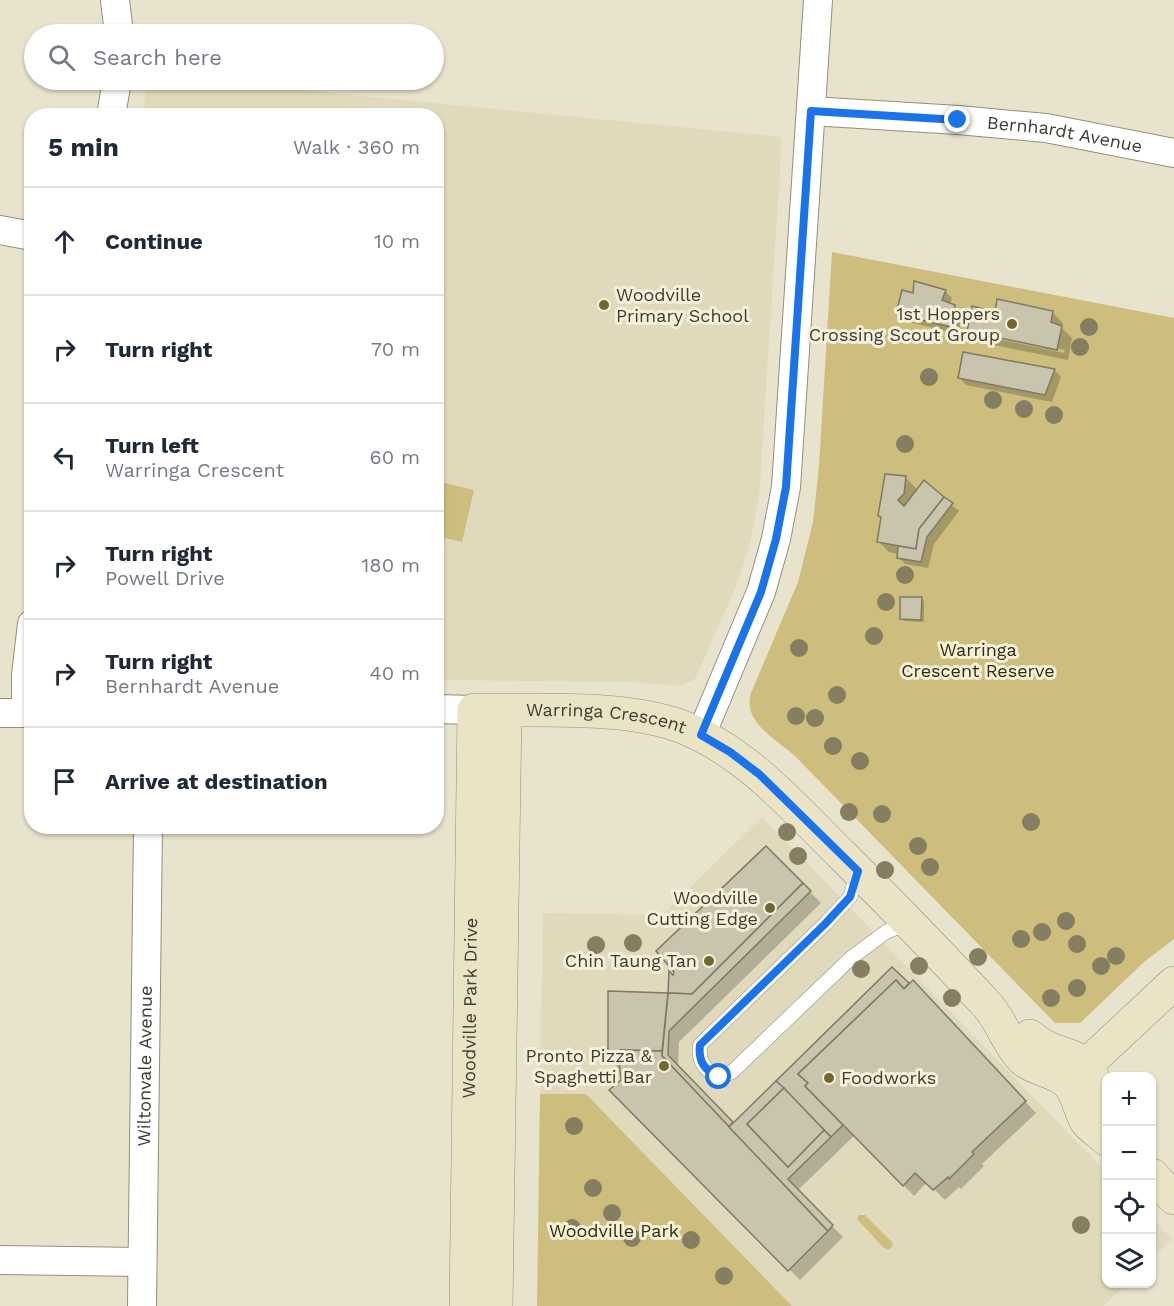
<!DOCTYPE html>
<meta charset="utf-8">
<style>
body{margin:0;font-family:"Work Sans",sans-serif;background:#f2f2f3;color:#1f2937}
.controls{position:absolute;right:18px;bottom:18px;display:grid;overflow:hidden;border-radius:12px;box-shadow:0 2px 4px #0004}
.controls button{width:54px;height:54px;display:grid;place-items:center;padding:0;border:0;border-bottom:2px solid #e0e1e3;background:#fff;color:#1f2937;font:30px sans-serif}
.stop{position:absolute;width:18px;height:18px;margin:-14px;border:4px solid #1a73e8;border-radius:50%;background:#fff}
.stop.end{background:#1a73e8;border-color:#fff;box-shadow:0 2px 6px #0008}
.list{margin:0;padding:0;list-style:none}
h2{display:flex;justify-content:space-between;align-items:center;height:78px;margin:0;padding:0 24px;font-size:26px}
h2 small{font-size:20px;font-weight:400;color:#747a83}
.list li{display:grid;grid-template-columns:39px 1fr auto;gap:18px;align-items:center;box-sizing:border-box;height:108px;padding:0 24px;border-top:2px solid #e0e1e3}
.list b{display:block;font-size:22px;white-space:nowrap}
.list p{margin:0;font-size:20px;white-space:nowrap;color:#747a83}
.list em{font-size:20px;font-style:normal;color:#747a83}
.icon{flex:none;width:33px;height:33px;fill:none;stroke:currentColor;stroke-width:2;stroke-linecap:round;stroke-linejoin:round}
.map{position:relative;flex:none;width:1174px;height:1306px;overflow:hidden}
.search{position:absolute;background:#fff;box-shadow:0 2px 4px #0004;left:24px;top:24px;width:420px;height:66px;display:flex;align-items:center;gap:15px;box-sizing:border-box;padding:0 21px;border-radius:33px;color:#747a83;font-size:22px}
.panel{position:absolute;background:#fff;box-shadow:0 2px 4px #0004;left:24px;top:108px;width:420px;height:726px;border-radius:24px}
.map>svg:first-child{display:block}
.built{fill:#e0d9bb}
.green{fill:#cdbe7e}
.shadow{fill:#0003;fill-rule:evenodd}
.building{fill:#c9c4ae;stroke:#7d7965;stroke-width:1.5}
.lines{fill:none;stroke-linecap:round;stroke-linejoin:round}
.lane-casing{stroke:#948f7b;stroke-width:15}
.street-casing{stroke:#948f7b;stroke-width:30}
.secondary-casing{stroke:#948f7b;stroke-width:34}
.lane{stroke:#fff;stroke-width:14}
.street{stroke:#fff;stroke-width:28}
.secondary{stroke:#eae3c5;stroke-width:33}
.tree{fill:#857e61}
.route{stroke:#1a73e8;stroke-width:8}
.poi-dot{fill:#726733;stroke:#f5f0da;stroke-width:2}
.labels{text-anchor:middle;stroke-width:6;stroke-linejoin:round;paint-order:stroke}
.street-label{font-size:18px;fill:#3e3c33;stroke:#f5f0da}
.poi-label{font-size:18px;fill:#3e3c33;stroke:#f5f0da;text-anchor:end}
.park-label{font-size:18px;fill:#342c09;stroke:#f5f0da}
</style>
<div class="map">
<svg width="1174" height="1306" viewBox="0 0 1174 1306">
<rect width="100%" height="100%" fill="#e8e3cd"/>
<!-- built -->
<g class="built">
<path d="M 148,80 L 199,80 L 782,137 L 759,499 L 749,548 L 737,584 L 695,679 L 681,686 L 635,682 L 437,680 L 436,116 L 142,116 Z"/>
<path d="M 762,817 L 1106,1172 L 1106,1284 L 1127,1284 L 1103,1306 L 792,1306 L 586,1094 L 540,1094 L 543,913 L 662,915 Z"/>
<path d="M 1152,1218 L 1172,1239 L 1152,1259 Z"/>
</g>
<!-- green -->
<g class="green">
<path d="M 832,252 L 1174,318 L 1174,939 L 1144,962 L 1080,1023 L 1055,1023 L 796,757 C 777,739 742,723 751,693 L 798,582 L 813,522 L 819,466 Z"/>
<path d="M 437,481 L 474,490 L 462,542 L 437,536 Z"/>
<path d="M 540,1094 L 586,1094 L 792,1306 L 537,1306 Z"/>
<path d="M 859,1215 L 865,1215 L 893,1243 L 892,1247 L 888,1250 L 883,1247 L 857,1219 Z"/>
</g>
<!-- shadow -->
<g class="shadow">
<path d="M 945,291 L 952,298 L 950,305 L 962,314 L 958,334 L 905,321 L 898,314 L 914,295 Z"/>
<path d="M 1052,312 L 1063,323 L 1062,328 L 1072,338 L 1068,360 L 979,342 L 968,331 L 996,314 ZM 979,332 L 1065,350 L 1064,353 L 979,335 Z"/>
<path d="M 1054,370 L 1061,377 L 1052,402 L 966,385 L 959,377 Z"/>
<path d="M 905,477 L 916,488 L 916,493 L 943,498 L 959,511 L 934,544 L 928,568 L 905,564 L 898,557 L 898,554 L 889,552 L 878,541 Z"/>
<path d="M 921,598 L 924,601 L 924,622 L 904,621 L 901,618 Z"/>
<path d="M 766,848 L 821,903 L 679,1042 L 678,1067 L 733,1124 L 892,969 L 909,986 L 924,993 L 1036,1113 L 982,1164 L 984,1166 L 961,1189 L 959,1187 L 945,1200 L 927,1182 L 914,1196 L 855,1135 L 797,1191 L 843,1237 L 800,1280 L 612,1090 L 622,1080 L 621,1071 L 610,1059 L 609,993 L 670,994 L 673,977 Z"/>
</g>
<!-- building -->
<g class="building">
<path d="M 914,281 L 946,290 L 942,300 L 955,305 L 951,327 L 896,314 L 902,290 L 913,293 Z"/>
<path d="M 997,299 L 1053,311 L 1051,322 L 1062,326 L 1057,350 L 967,331 L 972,306 L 995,312 Z"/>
<path d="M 963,352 L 1055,369 L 1045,395 L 958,378 Z"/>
<path d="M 885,474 L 906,476 L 904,494 L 898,500 L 904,506 L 924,480 L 944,497 L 919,529 L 916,549 L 877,542 L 881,517 L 878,516 Z"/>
<path d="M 944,497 L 953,503 L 927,537 L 921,562 L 897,558 L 898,546 L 916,549 L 919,529 Z"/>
<path d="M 900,597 L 922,597 L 921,620 L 900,619 Z"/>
<path d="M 766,846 L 803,883 L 692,994 L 668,993 L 669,971 L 673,975 L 674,972 L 656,951 Z"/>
<path d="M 803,883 L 811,891 L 669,1031 L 668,1055 L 733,1122 L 729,1127 L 662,1056 L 668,993 L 692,994 Z"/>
<path d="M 892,967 L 909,983 L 904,989 L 896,980 L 798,1074 L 808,1083 L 805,1086 L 843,1125 L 831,1137 L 776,1081 Z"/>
<path d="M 896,980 L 904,989 L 913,980 L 1026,1101 L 972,1152 L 974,1154 L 949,1179 L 948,1177 L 933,1190 L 915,1173 L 903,1186 L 805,1086 L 808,1083 L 798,1074 Z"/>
<path d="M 608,991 L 668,993 L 662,1051 L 620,1050 L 619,1061 L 608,1060 Z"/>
<path d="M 620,1050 L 662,1051 L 662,1056 L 828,1231 L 788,1271 L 609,1090 L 621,1080 L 619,1061 Z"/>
<path d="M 776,1081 L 784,1088 L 747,1124 L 788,1167 L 824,1130 L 831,1137 L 788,1179 L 833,1225 L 828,1231 L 729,1127 Z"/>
<path d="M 784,1088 L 824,1130 L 788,1167 L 747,1124 Z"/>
</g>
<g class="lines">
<!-- lane casing -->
<g class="lane-casing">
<path id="lane" d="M 858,872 L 850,897 L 825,924 L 700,1045 C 698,1061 704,1070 719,1077 L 732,1072 L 851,958 L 886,932 L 909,922"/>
</g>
<!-- street casing -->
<g class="street-casing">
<g id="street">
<path d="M 115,0 L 119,34"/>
<path id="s1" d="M 811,111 L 958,120 L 1046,128 L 1174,153"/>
<path d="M 111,116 L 117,80"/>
<path d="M 0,230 L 32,236"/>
<path d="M 436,709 L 474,710"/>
<path d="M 0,713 L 32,713"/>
<path d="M 26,713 L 26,675 L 32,624"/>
<path d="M 701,735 L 761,592 L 776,539 L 786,487 L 818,0"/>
<path d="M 0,1260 L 142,1262"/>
<path id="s2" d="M 142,1306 L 148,826"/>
</g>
</g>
<!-- secondary casing -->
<g class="secondary-casing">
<g id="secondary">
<path d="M 1030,1036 C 1036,1041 1043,1046 1050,1049 C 1062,1054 1076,1056 1085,1065 C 1097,1078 1096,1098 1106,1113"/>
<path d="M 1069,1081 L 1174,983"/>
<path d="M 1152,1175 L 1174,1198"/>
<path id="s3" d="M 466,1306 L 474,710 C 536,711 622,705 680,726 C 746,751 793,807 842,855 C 891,904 940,954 987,1005 C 1002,1021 1008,1046 1025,1061 C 1037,1070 1054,1071 1066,1081 C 1077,1090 1079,1109 1086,1121 C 1091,1128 1100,1133 1106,1139"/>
<path d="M 496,1306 L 505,711"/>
</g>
</g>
<!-- lane -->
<use href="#lane" class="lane"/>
<!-- street -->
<use href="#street" class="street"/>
<!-- secondary -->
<use href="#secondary" class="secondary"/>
</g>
<!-- trees -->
<g class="tree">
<circle cx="1089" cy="327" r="9"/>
<circle cx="1080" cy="347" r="9"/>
<circle cx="929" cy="377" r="9"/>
<circle cx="993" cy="400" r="9"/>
<circle cx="1024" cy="409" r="9"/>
<circle cx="1054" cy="415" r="9"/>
<circle cx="905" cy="444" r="9"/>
<circle cx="905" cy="575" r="9"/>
<circle cx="886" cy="602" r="9"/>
<circle cx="874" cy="636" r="9"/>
<circle cx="799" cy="648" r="9"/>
<circle cx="837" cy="695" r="9"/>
<circle cx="796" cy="716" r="9"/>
<circle cx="815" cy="718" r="9"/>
<circle cx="833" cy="746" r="9"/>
<circle cx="860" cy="761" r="9"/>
<circle cx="849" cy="812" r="9"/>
<circle cx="882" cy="814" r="9"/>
<circle cx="1031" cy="822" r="9"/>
<circle cx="787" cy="832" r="9"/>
<circle cx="918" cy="846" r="9"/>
<circle cx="798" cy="856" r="9"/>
<circle cx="930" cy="867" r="9"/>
<circle cx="885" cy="870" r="9"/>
<circle cx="1066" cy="921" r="9"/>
<circle cx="1042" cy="932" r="9"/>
<circle cx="1021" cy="939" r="9"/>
<circle cx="633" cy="943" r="9"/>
<circle cx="1077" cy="944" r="9"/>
<circle cx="596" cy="945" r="9"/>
<circle cx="1116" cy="956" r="9"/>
<circle cx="978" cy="957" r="9"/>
<circle cx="919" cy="966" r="9"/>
<circle cx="1101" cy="966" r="9"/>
<circle cx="861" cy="969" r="9"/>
<circle cx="1077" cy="988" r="9"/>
<circle cx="952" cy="998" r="9"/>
<circle cx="1051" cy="998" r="9"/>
<circle cx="574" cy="1126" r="9"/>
<circle cx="593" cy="1188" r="9"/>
<circle cx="612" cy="1213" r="9"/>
<circle cx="1081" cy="1225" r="9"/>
<circle cx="572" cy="1228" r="9"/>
<circle cx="632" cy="1238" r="9"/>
<circle cx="691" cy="1240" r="9"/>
<circle cx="724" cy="1276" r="9"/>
</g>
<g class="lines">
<!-- route -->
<path class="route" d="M 719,1077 C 704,1070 698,1061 700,1045 L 825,924 L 850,897 L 858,871 L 759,774 L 730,752 L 701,735 L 761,592 L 776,539 L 786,487 L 811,111 L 958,120"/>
</g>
<!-- markers -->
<g class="poi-dot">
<circle cx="604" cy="305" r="6"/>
<circle cx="1012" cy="324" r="6"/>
<circle cx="770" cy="908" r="6"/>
<circle cx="709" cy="961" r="6"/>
<circle cx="664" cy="1066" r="6"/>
<circle cx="829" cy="1078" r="6"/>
</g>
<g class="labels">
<!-- street labels -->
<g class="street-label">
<text dy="6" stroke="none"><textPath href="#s1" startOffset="255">Bernhardt Avenue</textPath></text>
<text dy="6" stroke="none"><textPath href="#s3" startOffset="729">Warringa Crescent</textPath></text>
<text dy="6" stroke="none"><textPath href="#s3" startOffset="298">Woodville Park Drive</textPath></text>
<text dy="6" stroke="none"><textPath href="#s2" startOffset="240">Wiltonvale Avenue</textPath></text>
</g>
<!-- poi labels -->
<g class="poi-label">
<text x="616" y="301" text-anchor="start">Woodville<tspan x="616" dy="21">Primary School</tspan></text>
<text x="1000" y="320">1st Hoppers<tspan x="1000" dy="21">Crossing Scout Group</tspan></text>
<text x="758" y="904">Woodville<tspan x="758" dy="21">Cutting Edge</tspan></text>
<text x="697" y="967">Chin Taung Tan</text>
<text x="652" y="1062">Pronto Pizza &amp;<tspan x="652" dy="21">Spaghetti Bar</tspan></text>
<text x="841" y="1084" text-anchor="start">Foodworks</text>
</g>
<!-- park labels -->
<g class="park-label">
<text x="978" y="656">Warringa<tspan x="978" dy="21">Crescent Reserve</tspan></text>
<text x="614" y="1237">Woodville Park</text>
</g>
</g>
</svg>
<div class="controls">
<button>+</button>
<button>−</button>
<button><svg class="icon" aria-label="locate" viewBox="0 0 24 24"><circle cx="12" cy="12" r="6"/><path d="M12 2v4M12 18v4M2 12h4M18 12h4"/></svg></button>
<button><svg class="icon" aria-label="layers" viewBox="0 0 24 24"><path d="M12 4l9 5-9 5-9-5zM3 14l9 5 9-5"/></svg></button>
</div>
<div class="stop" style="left:719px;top:1077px"></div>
<div class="stop end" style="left:958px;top:120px"></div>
<div class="search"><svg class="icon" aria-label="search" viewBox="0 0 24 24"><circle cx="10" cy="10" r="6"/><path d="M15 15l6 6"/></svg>Search here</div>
<section class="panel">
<h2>5 min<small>Walk · 360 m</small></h2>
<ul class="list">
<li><svg class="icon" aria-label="ahead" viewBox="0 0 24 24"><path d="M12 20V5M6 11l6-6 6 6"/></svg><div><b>Continue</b></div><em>10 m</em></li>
<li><svg class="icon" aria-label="right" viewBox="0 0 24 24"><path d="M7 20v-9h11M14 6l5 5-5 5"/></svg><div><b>Turn right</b></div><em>70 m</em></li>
<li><svg class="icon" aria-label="left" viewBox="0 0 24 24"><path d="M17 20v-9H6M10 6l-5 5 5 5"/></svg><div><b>Turn left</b><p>Warringa Crescent</p></div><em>60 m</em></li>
<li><svg class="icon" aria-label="right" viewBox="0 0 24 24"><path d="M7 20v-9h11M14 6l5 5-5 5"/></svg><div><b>Turn right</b><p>Powell Drive</p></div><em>180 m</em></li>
<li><svg class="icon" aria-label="right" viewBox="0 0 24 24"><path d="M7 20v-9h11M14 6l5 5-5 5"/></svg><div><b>Turn right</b><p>Bernhardt Avenue</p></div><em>40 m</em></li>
<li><svg class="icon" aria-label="arrive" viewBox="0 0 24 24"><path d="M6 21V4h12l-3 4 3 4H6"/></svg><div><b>Arrive at destination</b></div></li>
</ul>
</section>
</div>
